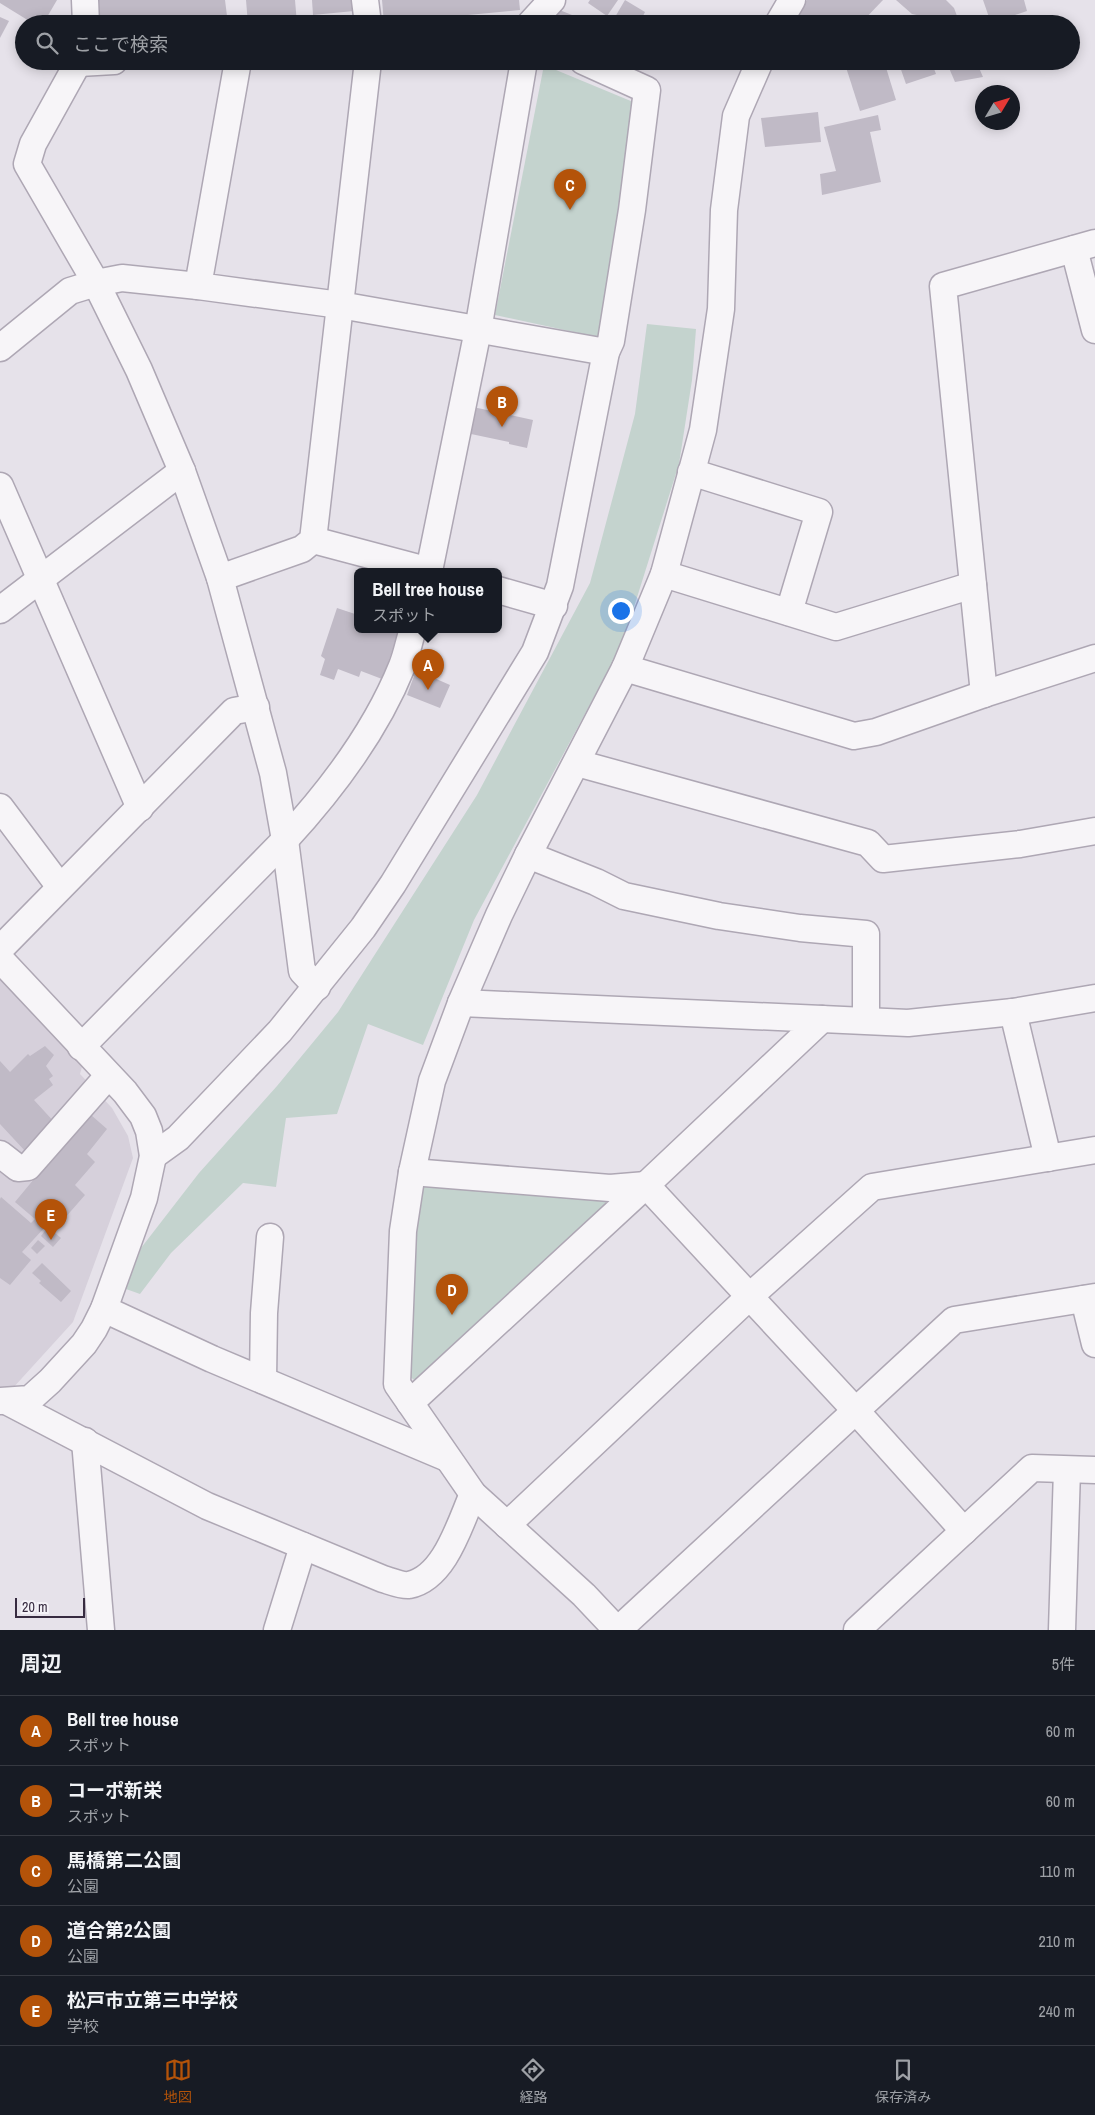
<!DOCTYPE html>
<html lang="ja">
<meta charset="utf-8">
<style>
body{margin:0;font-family:"Archivo Narrow","Noto Sans JP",sans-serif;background:#20242c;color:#f1f3f6}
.compass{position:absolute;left:975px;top:85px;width:45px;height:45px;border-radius:50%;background:#171b24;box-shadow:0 2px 12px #0003;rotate:52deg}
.scale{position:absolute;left:15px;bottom:12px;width:70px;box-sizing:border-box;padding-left:5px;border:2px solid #372b40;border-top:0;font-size:14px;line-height:18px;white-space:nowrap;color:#372b40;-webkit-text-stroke:4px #f4f2f7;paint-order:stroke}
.you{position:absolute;left:620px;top:610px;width:18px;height:18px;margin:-12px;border:4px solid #fff;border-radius:50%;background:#1a73e8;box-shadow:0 0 0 8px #1a73e833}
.badge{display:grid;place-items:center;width:32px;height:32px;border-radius:50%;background:#b45309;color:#fff;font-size:16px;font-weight:700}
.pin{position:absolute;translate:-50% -41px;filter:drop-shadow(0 1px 2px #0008)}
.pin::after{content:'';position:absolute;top:26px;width:18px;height:15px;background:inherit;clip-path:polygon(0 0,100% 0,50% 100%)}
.popup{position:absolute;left:354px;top:568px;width:148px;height:65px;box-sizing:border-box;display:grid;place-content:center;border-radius:8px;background:#171b24;filter:drop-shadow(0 1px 4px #0005);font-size:16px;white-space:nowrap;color:#9ea1a6}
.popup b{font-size:19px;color:#f1f3f6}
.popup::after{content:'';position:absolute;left:50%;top:100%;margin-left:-10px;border:10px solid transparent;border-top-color:#171b24}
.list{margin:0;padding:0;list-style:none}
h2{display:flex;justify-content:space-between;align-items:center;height:65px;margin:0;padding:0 20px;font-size:21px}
h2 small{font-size:16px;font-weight:400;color:#9ea1a6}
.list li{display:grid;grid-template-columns:32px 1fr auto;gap:15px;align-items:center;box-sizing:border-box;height:70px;padding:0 20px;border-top:1px solid #363941}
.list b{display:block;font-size:19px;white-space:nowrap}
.list p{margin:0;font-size:16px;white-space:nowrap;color:#9ea1a6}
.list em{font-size:16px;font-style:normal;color:#9ea1a6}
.icon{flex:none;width:28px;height:28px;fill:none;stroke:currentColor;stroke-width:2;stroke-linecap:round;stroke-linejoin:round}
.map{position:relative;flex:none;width:1095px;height:1630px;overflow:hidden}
.search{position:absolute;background:#171b24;box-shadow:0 2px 12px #0003;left:15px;right:15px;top:15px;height:55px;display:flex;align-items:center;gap:12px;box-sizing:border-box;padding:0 18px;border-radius:28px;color:#9ea1a6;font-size:19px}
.sheet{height:415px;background:#171b24}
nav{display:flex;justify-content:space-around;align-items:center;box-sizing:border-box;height:70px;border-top:1px solid #363941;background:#171b24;font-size:14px;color:#9ea1a6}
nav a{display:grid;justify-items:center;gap:2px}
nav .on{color:#b45309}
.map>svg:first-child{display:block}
.built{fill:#d6d0db}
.green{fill:#c4d3ce}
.building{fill:#c0bac6}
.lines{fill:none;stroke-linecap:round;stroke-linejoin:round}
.minor-casing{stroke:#aea7b4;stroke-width:29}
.minor{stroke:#f7f5f8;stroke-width:26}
</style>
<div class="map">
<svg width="1095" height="1630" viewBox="0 0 1095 1630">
<rect width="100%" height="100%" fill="#e6e2ea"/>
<!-- built -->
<path class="built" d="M 0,976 L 83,1063 L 80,1074 L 112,1108 L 128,1136 L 133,1158 L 73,1322 L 12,1389 L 0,1390 Z"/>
<!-- green -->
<g class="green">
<path d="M 544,65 L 638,104 L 606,339 L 495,315 Z"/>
<path d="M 647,324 L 696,329 L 692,380 L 679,464 L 622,645 L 474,920 L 423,1045 L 368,1024 L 337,1114 L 286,1118 L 276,1187 L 243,1183 L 171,1253 L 140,1294 L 126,1289 L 141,1248 L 199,1173 L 277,1086 L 338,1012 L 477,795 L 590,583 L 635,414 Z"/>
<path d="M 425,1184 L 602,1198 L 610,1207 L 418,1383 L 409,1376 L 412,1254 L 420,1193 Z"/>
</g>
<!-- building -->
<g class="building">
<path d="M 0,0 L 57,0 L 43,24 L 34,24 L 0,3 Z"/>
<path d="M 96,0 L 225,0 L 228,24 L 98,24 Z"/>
<path d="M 246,0 L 295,0 L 297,24 L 248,24 Z"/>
<path d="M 312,0 L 353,0 L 354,11 L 313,15 Z"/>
<path d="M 382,0 L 519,0 L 520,10 L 384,23 Z"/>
<path d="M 590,0 L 618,0 L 607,16 L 588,3 Z"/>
<path d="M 625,0 L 645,12 L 639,24 L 611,24 Z"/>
<path d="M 807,0 L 883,0 L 860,24 L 791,24 Z"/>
<path d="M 896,0 L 946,0 L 954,8 L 960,24 L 929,24 L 926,17 L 912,14 Z"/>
<path d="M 983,0 L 1024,0 L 1027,11 L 991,23 Z"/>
<path d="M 557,9 L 587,21 L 586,24 L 551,24 Z"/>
<path d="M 0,17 L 9,21 L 0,38 Z"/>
<path d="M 844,61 L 884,61 L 896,100 L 860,111 Z"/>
<path d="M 898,61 L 931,61 L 936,74 L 906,84 Z"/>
<path d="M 946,61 L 976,61 L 983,77 L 955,82 Z"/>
<path d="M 818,112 L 821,142 L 765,147 L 761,118 Z"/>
<path d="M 878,115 L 881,130 L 870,132 L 881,182 L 822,195 L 820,174 L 836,171 L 824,127 Z"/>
<path d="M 473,407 L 533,420 L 527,448 L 509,444 L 509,442 L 471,434 L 475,414 L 471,414 Z"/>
<path d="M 337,608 L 358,615 L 358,629 L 400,630 L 382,679 L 361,671 L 359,677 L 338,669 L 334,680 L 320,675 L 325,659 L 321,656 Z"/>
<path d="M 416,670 L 450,685 L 440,708 L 407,695 L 414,676 L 412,675 Z"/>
<path d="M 45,1046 L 54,1055 L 46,1066 L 53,1076 L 49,1079 L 53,1085 L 34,1100 L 56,1124 L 26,1152 L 0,1124 L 0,1061 L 10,1072 L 28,1054 L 30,1056 Z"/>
<path d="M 91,1115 L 107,1129 L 87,1154 L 95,1162 L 75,1185 L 85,1195 L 64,1219 L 53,1211 L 41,1224 L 45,1227 L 22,1252 L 31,1260 L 10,1285 L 0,1278 L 0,1199 L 1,1197 L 31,1223 L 35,1219 L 15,1202 L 82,1121 Z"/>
<path d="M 48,1227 L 61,1238 L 53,1247 L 41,1236 Z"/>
<path d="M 38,1240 L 45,1246 L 37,1254 L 31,1248 Z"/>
<path d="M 42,1263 L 71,1291 L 61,1302 L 39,1283 L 41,1281 L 32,1273 Z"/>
</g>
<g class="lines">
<!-- minor casing -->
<g class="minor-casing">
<g id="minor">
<path d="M 85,0 L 86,24"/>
<path d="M 365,0 L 368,24"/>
<path d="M 530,24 L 552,0"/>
<path d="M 778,24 L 792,0"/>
<path d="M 79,61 L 33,144 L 27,164 L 96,283 L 139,370 L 182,471 L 220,578 L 273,773 L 285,840 L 302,971 L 317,987"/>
<path d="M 238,61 L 198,286 L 340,305 L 606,352"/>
<path d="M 79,63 L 114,61"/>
<path d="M 1074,249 L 1095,330"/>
<path d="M 0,348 L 70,291 L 96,283 L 122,278 L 198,286"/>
<path d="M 691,472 L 819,512 L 789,612"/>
<path d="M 0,486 L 140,808"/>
<path d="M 313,540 L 430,571"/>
<path d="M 429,571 L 478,330 L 524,61"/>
<path d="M 664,574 L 836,627 L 973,585"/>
<path d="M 220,578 L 302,549 L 313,540 L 368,61"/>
<path d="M 498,590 L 554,606"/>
<path d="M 0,610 L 182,471"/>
<path d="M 625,668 L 854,736 L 876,732 L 984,694 L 1095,658"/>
<path d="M 984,694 L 943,286 L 1095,243"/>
<path d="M 577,763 L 868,843 L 883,859 L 1020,844 L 1095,831"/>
<path d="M 0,807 L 60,887"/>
<path d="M 528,855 L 596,882 L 624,896 L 719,916 L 800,928 L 866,934 L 866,1020"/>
<path d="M 0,949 L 234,711 L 256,707"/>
<path d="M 0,959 L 125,1092 L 143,1116 L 149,1131 L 153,1156 L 144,1198 L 104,1309 L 94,1329 L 84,1344 L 50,1381 L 30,1399 L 0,1401"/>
<path d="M 461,1003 L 822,1019 L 646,1185 L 856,1411 L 964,1531"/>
<path d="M 1013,1012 L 1048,1158"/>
<path d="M 822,1019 L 908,1023 L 1013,1012 L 1095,998"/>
<path d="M 81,1047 L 285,840 C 332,789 376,731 402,666 C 407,654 409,641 413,629"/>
<path d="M 0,1154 L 18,1168 L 28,1167 L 108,1076"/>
<path d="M 153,1156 L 178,1138 L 280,1031 L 363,928 L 393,884 L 535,652 L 560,586 L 606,352 L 611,341 L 632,210 L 647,90 L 583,61"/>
<path d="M 1084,1299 L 1095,1344"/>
<path d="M 104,1309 L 212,1359 L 447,1458"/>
<path d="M 263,1380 L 264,1313 L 270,1237"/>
<path d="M 8,1402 L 207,1506 L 383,1579 C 390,1581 402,1586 409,1585 C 445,1578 460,1523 473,1494"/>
<path d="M 410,1403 L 646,1185 L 610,1188 L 412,1172"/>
<path d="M 85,1441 L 101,1630"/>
<path d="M 507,1525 L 749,1297 L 872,1187 L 1095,1150"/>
<path d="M 277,1630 L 303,1546"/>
<path d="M 617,1630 L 584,1595 L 473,1494 L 397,1384 L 403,1231 L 412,1172 L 432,1081 L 461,1003 L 499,915 L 528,855 L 625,668 L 664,574 L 703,430 L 721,309 L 724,210 L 736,116 L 760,61"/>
<path d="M 618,1630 L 954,1320 L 1095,1297"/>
<path d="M 857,1630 L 1032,1468 L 1095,1470"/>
<path d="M 1062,1630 L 1067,1470"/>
</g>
</g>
<!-- minor -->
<use href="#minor" class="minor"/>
</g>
</svg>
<svg class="compass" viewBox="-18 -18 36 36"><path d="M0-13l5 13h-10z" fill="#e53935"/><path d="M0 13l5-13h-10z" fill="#9ea1a6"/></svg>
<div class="scale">20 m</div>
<div class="you"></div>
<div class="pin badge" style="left:428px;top:690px">A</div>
<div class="popup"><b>Bell tree house</b>スポット</div>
<div class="pin badge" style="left:502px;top:427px">B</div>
<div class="pin badge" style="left:570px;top:210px">C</div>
<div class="pin badge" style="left:452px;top:1315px">D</div>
<div class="pin badge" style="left:51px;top:1240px">E</div>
<div class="search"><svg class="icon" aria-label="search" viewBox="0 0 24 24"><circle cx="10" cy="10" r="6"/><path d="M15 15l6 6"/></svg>ここで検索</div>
</div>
<section class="sheet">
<h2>周辺<small>5件</small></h2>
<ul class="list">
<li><span class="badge">A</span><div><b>Bell tree house</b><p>スポット</p></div><em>60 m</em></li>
<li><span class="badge">B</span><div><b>コーポ新栄</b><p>スポット</p></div><em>60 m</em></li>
<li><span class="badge">C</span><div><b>馬橋第二公園</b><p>公園</p></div><em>110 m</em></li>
<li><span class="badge">D</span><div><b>道合第2公園</b><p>公園</p></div><em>210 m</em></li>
<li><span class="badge">E</span><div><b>松戸市立第三中学校</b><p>学校</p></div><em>240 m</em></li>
</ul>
</section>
<nav>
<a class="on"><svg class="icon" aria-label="map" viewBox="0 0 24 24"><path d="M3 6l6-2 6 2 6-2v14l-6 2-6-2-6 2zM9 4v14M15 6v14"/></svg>地図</a>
<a><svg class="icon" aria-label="directions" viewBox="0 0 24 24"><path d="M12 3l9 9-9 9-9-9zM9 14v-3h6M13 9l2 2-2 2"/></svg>経路</a>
<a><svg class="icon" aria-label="saved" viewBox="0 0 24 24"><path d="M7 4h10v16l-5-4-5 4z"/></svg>保存済み</a>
</nav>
